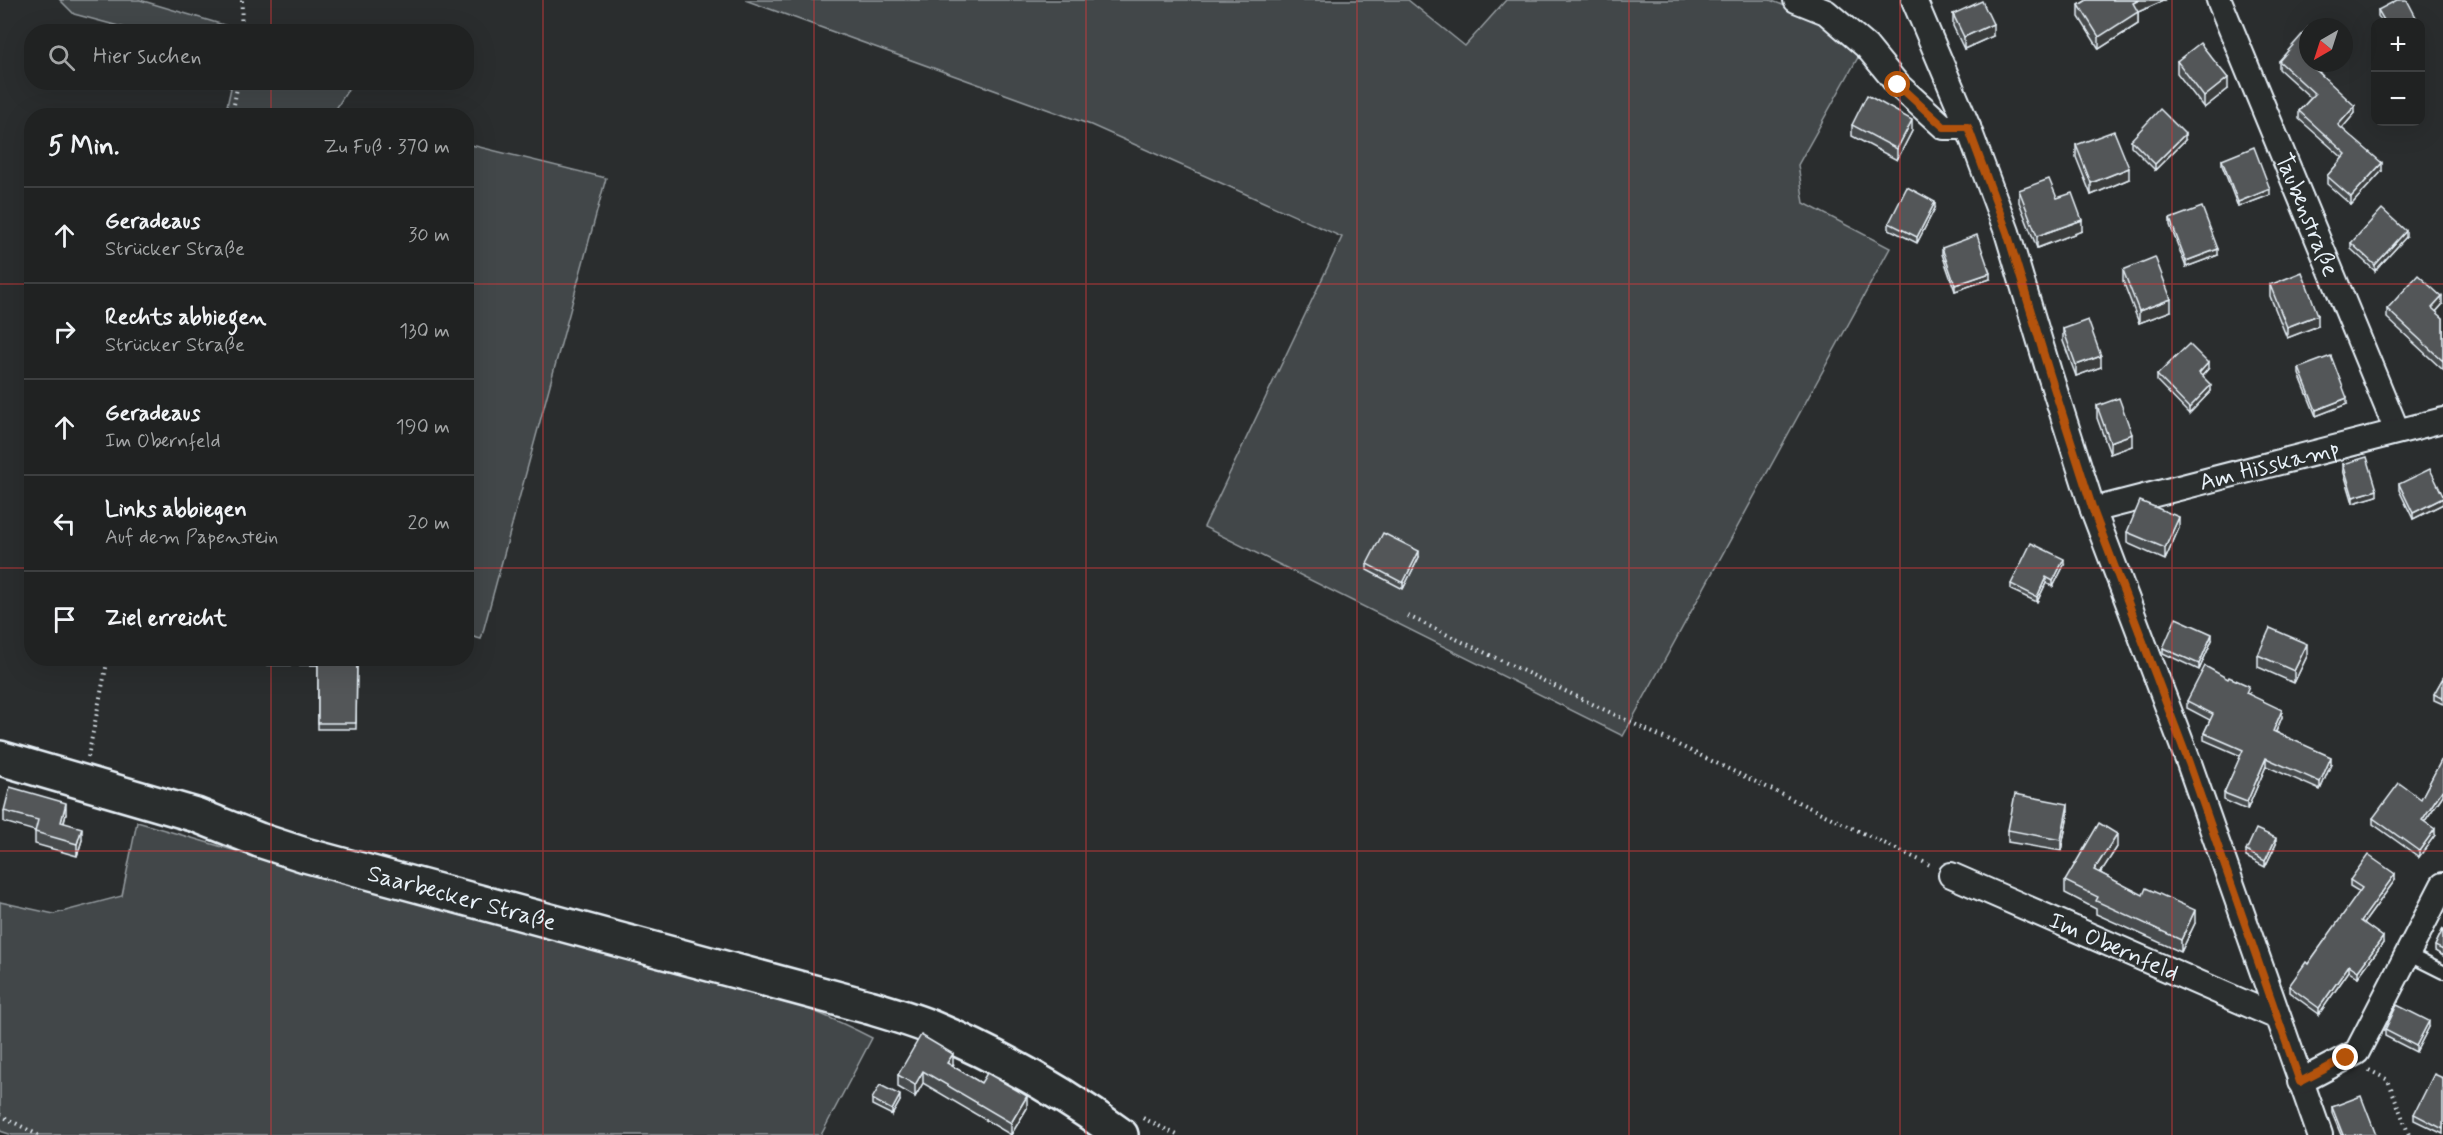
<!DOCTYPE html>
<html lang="de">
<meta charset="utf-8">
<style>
body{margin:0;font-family:Mynerve,sans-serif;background:#282a2a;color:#f1f3f6}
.controls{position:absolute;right:18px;top:18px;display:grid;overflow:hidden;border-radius:12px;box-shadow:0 6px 24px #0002}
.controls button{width:54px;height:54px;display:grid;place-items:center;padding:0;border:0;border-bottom:2px solid #3d3f40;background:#202222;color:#f1f3f6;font:30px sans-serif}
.compass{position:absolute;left:2299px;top:18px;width:54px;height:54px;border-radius:50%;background:#202222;box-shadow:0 6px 24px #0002;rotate:219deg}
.stop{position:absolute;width:18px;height:18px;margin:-14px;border:4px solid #b45309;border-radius:50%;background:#fff}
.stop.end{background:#b45309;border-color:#fff;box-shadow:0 2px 6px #0008}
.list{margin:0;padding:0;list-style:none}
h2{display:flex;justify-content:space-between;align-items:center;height:78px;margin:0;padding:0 24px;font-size:26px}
h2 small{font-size:20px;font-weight:400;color:#a2a4a5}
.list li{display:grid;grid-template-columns:39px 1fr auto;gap:18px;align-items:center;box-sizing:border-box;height:96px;padding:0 24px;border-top:2px solid #3d3f40}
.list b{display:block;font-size:22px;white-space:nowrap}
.list p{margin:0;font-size:20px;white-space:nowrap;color:#a2a4a5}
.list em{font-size:20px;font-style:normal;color:#a2a4a5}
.icon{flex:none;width:33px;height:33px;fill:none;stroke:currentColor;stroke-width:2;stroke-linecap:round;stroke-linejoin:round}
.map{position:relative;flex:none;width:2443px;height:1135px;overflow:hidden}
.search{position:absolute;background:#202222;box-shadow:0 6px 24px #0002;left:24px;top:24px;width:450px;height:66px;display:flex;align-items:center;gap:15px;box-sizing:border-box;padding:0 21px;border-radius:24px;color:#a2a4a5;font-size:22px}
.panel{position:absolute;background:#202222;box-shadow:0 6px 24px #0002;left:24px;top:108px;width:450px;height:558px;border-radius:24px}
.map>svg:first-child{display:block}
.green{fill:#424648;stroke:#959ca0;stroke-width:1.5}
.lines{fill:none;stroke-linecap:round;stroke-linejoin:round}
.lane-casing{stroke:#e8f1f8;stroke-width:16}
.street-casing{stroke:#e8f1f8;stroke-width:28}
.secondary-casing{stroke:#e8f1f8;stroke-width:38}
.path{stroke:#e8f1f8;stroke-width:4;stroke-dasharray:1.5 4.5;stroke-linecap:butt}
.lane{stroke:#2a2d2e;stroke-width:12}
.street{stroke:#2a2d2e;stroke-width:24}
.secondary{stroke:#2a2d2e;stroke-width:33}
.wall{fill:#474b4d;stroke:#e8f1f8;stroke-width:1.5}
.shaded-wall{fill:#3a3d3e;stroke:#e8f1f8;stroke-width:1.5}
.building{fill:#535759;stroke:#e8f1f8;stroke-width:1.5}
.route{stroke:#b45309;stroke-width:8}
.grid{fill:none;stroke:#d83c3d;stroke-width:1.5;stroke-opacity:0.55}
.labels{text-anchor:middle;stroke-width:4.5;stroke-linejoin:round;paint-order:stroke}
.street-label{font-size:24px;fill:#e8f1f8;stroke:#2a2d2e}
</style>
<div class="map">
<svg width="2443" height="1135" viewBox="0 0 2443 1135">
<rect width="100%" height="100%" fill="#2a2d2e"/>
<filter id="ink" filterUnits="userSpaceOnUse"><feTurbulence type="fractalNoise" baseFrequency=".0167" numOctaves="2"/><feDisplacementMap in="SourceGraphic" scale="12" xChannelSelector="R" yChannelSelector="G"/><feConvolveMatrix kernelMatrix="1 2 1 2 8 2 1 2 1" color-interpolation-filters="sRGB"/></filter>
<g filter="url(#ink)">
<!-- green -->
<g class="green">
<path d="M 60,0 L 140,0 L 244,31 L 137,31 L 74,14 Z"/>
<path d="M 745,0 L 1408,0 L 1465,46 L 1506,0 L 1770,0 L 1823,21 L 1861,52 L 1798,165 L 1804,203 L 1890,248 L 1623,736 L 1204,527 L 1342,237 L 1091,125 Z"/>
<path d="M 223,83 L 352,83 L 334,112 L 347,116 L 225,115 L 231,88 Z"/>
<path d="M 467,144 L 606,178 L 481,639 L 466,635 Z"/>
<path d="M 137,822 C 245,853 352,887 461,914 C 599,948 745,972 872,1038 L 821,1135 L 12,1135 L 0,1131 L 0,902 L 54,914 L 122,896 Z"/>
</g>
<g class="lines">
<!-- lane casing -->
<g class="lane-casing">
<path id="lane" d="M 2407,954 L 2443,972"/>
</g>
<!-- street casing -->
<g class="street-casing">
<g id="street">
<path d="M 1796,0 L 1826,12 L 1867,47 L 1898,85 L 1944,127 L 1968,127"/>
<path d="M 1914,0 L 1968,127 L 2007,232 L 2049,372 L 2093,510 L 2189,763 L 2320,1135"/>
<path id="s1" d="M 2219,0 L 2397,431"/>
<path id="s2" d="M 2093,510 L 2443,420"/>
<path id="s3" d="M 1951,875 L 2277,1017"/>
<path d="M 2300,1082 L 2357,1052 L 2443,885"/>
</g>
</g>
<!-- secondary casing -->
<g class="secondary-casing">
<g id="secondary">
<path id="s4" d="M 0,758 L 196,815 L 259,840 L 305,855 L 869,1007 C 889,1013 910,1019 930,1027 C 997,1055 1062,1092 1121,1135"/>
</g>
</g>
<!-- path -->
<g class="path">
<path d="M 241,32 L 242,0"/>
<path d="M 232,116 L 238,82"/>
<path d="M 1408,616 L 1932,866"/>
<path d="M 88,757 L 108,658"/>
<path d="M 2369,1070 L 2388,1080 L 2409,1135"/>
<path d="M 0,1115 L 38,1135"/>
<path d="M 1143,1118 L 1177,1135"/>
</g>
<!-- lane -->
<use href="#lane" class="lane"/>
<!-- street -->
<use href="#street" class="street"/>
<!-- secondary -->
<use href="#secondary" class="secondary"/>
</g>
<!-- wall -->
<g class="wall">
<path d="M 2087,0 L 2165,0 L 2138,12 L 2138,24 L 2099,49 L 2079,17 L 2079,5 Z"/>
<path d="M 2378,10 L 2418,22 L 2382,22 L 2378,16 Z"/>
<path d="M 1953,14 L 1993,36 L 1964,49 L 1953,26 Z"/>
<path d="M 2177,61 L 2228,89 L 2204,108 L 2177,73 Z"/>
<path d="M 2279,61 L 2308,63 L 2327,63 L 2319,72 L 2355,113 L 2342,128 L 2382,171 L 2351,205 L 2327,184 L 2327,176 L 2343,158 L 2299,119 L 2299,111 L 2311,98 L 2279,69 Z"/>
<path d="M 1852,125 L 1912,131 L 1897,160 L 1852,136 Z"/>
<path d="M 2131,140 L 2185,140 L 2155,170 L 2131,146 Z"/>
<path d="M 2076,145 L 2129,179 L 2091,195 L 2076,157 Z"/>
<path d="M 2222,160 L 2270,195 L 2238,207 L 2222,165 Z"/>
<path d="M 2019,190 L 2057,198 L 2082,231 L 2037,248 L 2019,202 Z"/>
<path d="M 1935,208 L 1917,243 L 1889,229 L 1889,223 Z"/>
<path d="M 2170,219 L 2218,255 L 2186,267 L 2170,225 Z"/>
<path d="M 2406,237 L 2375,271 L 2351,249 L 2351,243 Z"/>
<path d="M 1942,248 L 1990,279 L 1955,291 L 1942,254 Z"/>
<path d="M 2123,270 L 2171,311 L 2139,323 L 2123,281 Z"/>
<path d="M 2270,285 L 2318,326 L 2287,338 L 2270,296 Z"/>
<path d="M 2442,305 L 2436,312 L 2443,318 L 2443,370 L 2387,318 L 2387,309 Z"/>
<path d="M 2063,329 L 2101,367 L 2076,376 L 2063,341 Z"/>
<path d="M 2299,368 L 2347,404 L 2316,416 L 2299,374 Z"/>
<path d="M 2208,369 L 2202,376 L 2211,391 L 2189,414 L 2157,381 L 2157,375 Z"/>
<path d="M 2097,406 L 2132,446 L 2110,454 L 2097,418 Z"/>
<path d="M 2343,464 L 2377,496 L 2353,503 L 2343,470 Z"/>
<path d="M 2399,484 L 2443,496 L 2443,504 L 2413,519 L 2399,490 Z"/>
<path d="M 2179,528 L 2165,560 L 2127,543 L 2127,532 Z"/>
<path d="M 1419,557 L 1403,589 L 1367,570 L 1367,564 Z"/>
<path d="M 2064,565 L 2053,587 L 2046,583 L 2037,602 L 2011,590 L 2011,584 Z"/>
<path d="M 2212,640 L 2199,670 L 2163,653 L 2163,648 Z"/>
<path d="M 2258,655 L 2307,656 L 2294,683 L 2258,667 Z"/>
<path d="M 266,658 L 357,658 L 356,729 L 318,729 L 318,665 L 266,665 Z"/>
<path d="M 2443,678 L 2443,704 L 2434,700 L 2434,694 Z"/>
<path d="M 2249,693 L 2248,694 L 2282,717 L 2276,732 L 2331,764 L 2320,790 L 2266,766 L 2247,810 L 2224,800 L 2224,793 L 2241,756 L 2204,740 L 2204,733 L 2210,720 L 2187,708 L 2187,701 Z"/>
<path d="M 2443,757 L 2443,795 L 2424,822 L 2435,835 L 2419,857 L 2373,824 L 2373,818 L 2421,799 Z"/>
<path d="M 4,811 L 66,814 L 64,823 L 82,840 L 77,856 L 35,844 L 35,831 L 4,822 Z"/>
<path d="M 2068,815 L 2061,851 L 2008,842 L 2008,830 Z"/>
<path d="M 2276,844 L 2265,867 L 2246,857 L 2246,851 Z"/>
<path d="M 2117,847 L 2100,873 L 2195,923 L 2181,952 L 2096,914 L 2096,909 L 2065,893 L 2065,881 Z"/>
<path d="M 2350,880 L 2395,880 L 2364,923 L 2383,943 L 2358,977 L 2349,971 L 2319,1014 L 2289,992 L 2289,986 L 2308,964 L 2360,892 L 2350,886 Z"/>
<path d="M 2443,929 L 2443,956 L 2435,951 L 2435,946 Z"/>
<path d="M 2429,1027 L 2416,1052 L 2385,1036 L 2385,1030 Z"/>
<path d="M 953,1065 L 952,1066 L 981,1083 L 1027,1108 L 1011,1135 L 923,1083 L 915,1097 L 898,1087 L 898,1075 Z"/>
<path d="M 2443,1078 L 2443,1134 L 2414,1120 L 2414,1114 Z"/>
<path d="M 872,1099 L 900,1101 L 892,1115 L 872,1105 Z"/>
<path d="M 2332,1107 L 2376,1135 L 2341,1135 L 2332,1113 Z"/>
</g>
<!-- shaded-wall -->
<g class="shaded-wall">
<path d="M 2139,0 L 2165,0 L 2138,12 L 2138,24 L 2099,49 L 2099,37 L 2133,3 Z"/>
<path d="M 1993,24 L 1993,36 L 1964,49 L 1964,37 Z"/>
<path d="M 2320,63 L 2327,63 L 2315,77 L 2315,69 Z"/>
<path d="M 2228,78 L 2228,89 L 2204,108 L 2204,97 Z"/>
<path d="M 2355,106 L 2355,113 L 2338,133 L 2338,125 Z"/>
<path d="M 1912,120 L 1912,131 L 1897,160 L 1897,149 Z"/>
<path d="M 2185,134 L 2185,140 L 2155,170 L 2155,164 Z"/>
<path d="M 2382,163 L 2382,171 L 2351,205 L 2351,197 Z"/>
<path d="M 2129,168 L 2129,179 L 2091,195 L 2091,183 Z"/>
<path d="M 2270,189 L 2270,195 L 2238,207 L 2238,202 Z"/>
<path d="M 1935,202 L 1935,208 L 1917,243 L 1917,237 Z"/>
<path d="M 2082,220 L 2082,231 L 2037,248 L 2037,236 Z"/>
<path d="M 2406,231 L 2406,237 L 2375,271 L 2375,265 Z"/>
<path d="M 2218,249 L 2218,255 L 2186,267 L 2186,261 Z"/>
<path d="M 1990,273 L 1990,279 L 1955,291 L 1955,285 Z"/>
<path d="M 2442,297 L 2442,305 L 2432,316 L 2432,308 Z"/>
<path d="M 2171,299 L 2171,311 L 2139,323 L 2139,311 Z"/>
<path d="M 2318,315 L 2318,326 L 2287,338 L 2287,327 Z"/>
<path d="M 2101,356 L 2101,367 L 2076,376 L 2076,365 Z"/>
<path d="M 2208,363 L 2208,369 L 2199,379 L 2199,373 Z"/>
<path d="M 2211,385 L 2211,391 L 2189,414 L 2189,408 Z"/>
<path d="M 2347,398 L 2347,404 L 2316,416 L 2316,410 Z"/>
<path d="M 2132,434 L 2132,446 L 2110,454 L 2110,442 Z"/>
<path d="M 2377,490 L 2377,496 L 2353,503 L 2353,497 Z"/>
<path d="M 2443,498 L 2443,504 L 2413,519 L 2413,513 Z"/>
<path d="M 2179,517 L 2179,528 L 2165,560 L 2165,548 Z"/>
<path d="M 1419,551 L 1419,557 L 1403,589 L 1403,583 Z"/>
<path d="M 2064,559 L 2064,565 L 2053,587 L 2053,581 Z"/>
<path d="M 2046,577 L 2046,583 L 2037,602 L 2037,597 Z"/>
<path d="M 2212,634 L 2212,640 L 2199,670 L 2199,664 Z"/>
<path d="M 2307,644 L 2307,656 L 2294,683 L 2294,671 Z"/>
<path d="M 2282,710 L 2282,717 L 2273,738 L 2273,731 Z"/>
<path d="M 2331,757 L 2331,764 L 2320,790 L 2320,782 Z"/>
<path d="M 2266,758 L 2266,766 L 2247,810 L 2247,802 Z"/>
<path d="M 2443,789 L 2443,795 L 2422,825 L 2422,820 Z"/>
<path d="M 66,803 L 66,814 L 61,833 L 61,822 Z"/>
<path d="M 2068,804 L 2068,815 L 2061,851 L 2061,840 Z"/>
<path d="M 82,828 L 82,840 L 77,856 L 77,844 Z"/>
<path d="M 2435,829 L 2435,835 L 2419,857 L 2419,851 Z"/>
<path d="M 2117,834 L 2117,847 L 2094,883 L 2094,870 Z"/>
<path d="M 2276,838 L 2276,844 L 2265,867 L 2265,861 Z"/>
<path d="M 2395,874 L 2395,880 L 2361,927 L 2361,921 Z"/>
<path d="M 2195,910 L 2195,923 L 2181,952 L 2181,940 Z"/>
<path d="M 2383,937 L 2383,943 L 2358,977 L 2358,971 Z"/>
<path d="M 2349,965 L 2349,971 L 2319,1014 L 2319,1008 Z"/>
<path d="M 2429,1021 L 2429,1027 L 2416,1052 L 2416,1046 Z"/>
<path d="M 953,1054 L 953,1065 L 947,1075 L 947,1063 Z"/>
<path d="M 923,1071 L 923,1083 L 915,1097 L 915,1085 Z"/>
<path d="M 900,1095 L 900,1101 L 892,1115 L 892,1110 Z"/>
<path d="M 1027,1096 L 1027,1108 L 1011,1135 L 1011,1123 Z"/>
</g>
<!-- building -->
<g class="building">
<path d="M 2087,0 L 2139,0 L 2133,3 L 2138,12 L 2099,37 L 2079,5 Z"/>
<path d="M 2397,0 L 2407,0 L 2418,21 L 2416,22 L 2385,22 L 2378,10 Z"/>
<path d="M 1982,1 L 1993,24 L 1964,37 L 1953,14 Z"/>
<path d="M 2308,28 L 2308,63 L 2320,63 L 2315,69 L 2355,106 L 2338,125 L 2382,163 L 2351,197 L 2327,176 L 2346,154 L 2299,111 L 2315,94 L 2279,61 Z"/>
<path d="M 2200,43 L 2228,78 L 2204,97 L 2177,61 Z"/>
<path d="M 1867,95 L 1912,120 L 1897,149 L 1852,125 Z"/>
<path d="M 2160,109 L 2185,134 L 2155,164 L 2131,140 Z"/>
<path d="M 2114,131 L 2129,168 L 2091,183 L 2076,145 Z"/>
<path d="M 2254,147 L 2270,189 L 2238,202 L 2222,160 Z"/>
<path d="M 2049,179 L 2057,198 L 2072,193 L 2082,220 L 2037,236 L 2019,190 Z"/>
<path d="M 1907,187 L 1935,202 L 1917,237 L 1889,223 Z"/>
<path d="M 2202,207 L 2218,249 L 2186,261 L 2170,219 Z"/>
<path d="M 2382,209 L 2406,231 L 2375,265 L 2351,243 Z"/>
<path d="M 1977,235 L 1990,273 L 1955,285 L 1942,248 Z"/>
<path d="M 2155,257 L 2171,299 L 2139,311 L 2123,270 Z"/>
<path d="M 2302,272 L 2318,315 L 2287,327 L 2270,285 Z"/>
<path d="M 2418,275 L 2442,297 L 2432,308 L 2443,318 L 2443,361 L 2387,309 Z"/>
<path d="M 2088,320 L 2101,356 L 2076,365 L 2063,329 Z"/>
<path d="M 2189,344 L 2208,363 L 2199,373 L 2211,385 L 2189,408 L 2157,375 Z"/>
<path d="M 2331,356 L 2347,398 L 2316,410 L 2299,368 Z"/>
<path d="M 2119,398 L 2132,434 L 2110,442 L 2097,406 Z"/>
<path d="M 2367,457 L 2377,490 L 2353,497 L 2343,464 Z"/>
<path d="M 2430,469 L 2443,496 L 2443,498 L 2413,513 L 2399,484 Z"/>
<path d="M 2140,501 L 2179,517 L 2165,548 L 2127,532 Z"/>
<path d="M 1383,533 L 1419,551 L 1403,583 L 1367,564 Z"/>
<path d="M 2031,543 L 2064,559 L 2053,581 L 2046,577 L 2037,597 L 2011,584 Z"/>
<path d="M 2176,618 L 2212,634 L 2199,664 L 2163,648 Z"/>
<path d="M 2270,628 L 2307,644 L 2294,671 L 2258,655 Z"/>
<path d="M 266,658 L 357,658 L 356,723 L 318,723 L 318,660 Z"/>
<path d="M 2205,666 L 2228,679 L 2229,677 L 2249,686 L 2246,693 L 2282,710 L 2273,731 L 2331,757 L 2320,782 L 2266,758 L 2247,802 L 2224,793 L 2243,750 L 2204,733 L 2213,714 L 2187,701 Z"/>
<path d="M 2443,678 L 2443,699 L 2434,694 Z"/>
<path d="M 2443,757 L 2443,789 L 2422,820 L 2435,829 L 2419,851 L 2373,818 L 2399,783 L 2421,799 Z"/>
<path d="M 10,787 L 66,803 L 61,822 L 82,828 L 77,844 L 35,832 L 38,820 L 4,811 Z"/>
<path d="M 2015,794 L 2068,804 L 2061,840 L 2008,830 Z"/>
<path d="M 2099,823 L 2117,834 L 2094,870 L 2143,895 L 2146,888 L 2195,910 L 2181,940 L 2096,901 L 2098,897 L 2065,881 Z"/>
<path d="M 2256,829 L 2276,838 L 2265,861 L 2246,851 Z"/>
<path d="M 2368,855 L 2395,874 L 2361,921 L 2383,937 L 2358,971 L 2349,965 L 2319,1008 L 2289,986 L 2306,962 L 2308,964 L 2362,888 L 2350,880 Z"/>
<path d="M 2443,929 L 2443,950 L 2435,946 Z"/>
<path d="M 2397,1005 L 2429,1021 L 2416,1046 L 2385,1030 Z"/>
<path d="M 921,1035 L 953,1054 L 947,1063 L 981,1083 L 987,1073 L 1027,1096 L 1011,1123 L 923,1071 L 915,1085 L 898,1075 Z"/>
<path d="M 2434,1074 L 2443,1078 L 2443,1129 L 2414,1114 Z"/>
<path d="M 880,1085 L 900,1095 L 892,1110 L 872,1099 Z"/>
<path d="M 2361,1096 L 2376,1135 L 2343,1135 L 2332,1107 Z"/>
</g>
</g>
<g class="lines" filter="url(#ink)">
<!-- route -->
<path class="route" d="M 1898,85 L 1944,127 L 1968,127 L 2007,232 L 2049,372 L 2093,510 L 2189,763 L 2300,1082 L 2346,1058"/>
</g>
<!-- grid -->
<path class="grid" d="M 271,0 L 271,32M 543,0 L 543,1135M 814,0 L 814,1135M 1086,0 L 1086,1135M 1357,0 L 1357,1135M 1629,0 L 1629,1135M 1900,0 L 1900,1135M 2172,0 L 2172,1135M 271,82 L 271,116M 0,284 L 32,284M 466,284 L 2443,284M 0,568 L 32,568M 466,568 L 2443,568M 271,658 L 271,1135M 0,851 L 2443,851"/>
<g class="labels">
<!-- street labels -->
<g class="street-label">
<text dy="8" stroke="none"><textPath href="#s1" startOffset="232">Taubenstraße</textPath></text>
<text dy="8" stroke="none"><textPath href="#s2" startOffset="182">Am Hisskamp</textPath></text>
<text dy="8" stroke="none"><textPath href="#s4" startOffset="483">Saarbecker Straße</textPath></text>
<text dy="8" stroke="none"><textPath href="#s3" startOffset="178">Im Obernfeld</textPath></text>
</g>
</g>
</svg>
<div class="controls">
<button>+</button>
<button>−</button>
</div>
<svg class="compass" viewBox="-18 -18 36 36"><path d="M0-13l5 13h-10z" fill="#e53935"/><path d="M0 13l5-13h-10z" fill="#a2a4a5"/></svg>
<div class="stop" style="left:1898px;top:85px"></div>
<div class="stop end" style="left:2346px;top:1058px"></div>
<div class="search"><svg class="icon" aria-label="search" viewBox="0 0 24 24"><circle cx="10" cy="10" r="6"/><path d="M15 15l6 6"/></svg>Hier suchen</div>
<section class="panel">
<h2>5 Min.<small>Zu Fuß · 370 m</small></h2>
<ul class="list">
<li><svg class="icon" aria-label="ahead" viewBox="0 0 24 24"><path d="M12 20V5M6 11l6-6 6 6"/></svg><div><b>Geradeaus</b><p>Strücker Straße</p></div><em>30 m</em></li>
<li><svg class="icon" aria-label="right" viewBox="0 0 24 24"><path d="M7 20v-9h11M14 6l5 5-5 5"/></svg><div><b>Rechts abbiegen</b><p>Strücker Straße</p></div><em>130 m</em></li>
<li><svg class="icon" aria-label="ahead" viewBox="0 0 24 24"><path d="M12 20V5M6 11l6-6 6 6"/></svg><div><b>Geradeaus</b><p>Im Obernfeld</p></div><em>190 m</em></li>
<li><svg class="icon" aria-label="left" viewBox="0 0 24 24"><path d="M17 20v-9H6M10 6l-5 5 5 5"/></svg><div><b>Links abbiegen</b><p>Auf dem Papenstein</p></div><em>20 m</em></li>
<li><svg class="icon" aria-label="arrive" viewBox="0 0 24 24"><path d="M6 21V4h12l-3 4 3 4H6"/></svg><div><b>Ziel erreicht</b></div></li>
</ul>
</section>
</div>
